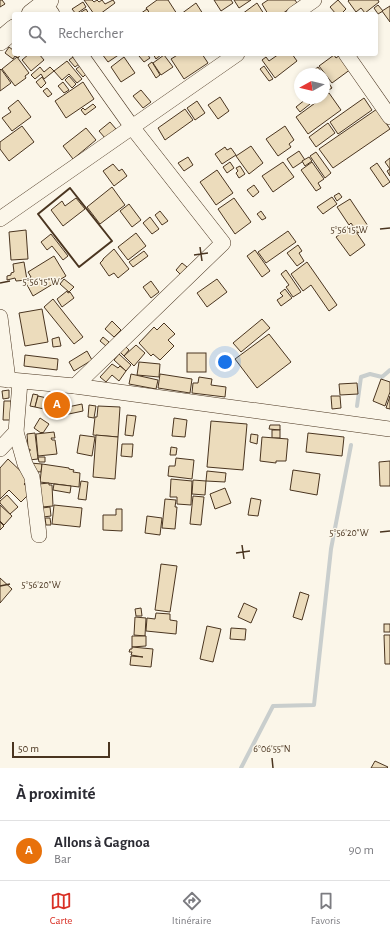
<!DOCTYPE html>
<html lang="fr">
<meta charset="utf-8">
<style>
body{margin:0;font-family:"Alegreya Sans",sans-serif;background:#f7f7f7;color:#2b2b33}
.compass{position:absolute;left:294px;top:68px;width:36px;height:36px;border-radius:50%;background:#fff;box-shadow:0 2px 6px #0003;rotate:262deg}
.scale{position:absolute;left:12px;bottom:10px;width:98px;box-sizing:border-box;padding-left:4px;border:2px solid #4a3520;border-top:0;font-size:11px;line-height:14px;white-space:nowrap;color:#4a3520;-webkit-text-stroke:3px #fbf6e9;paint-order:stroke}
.you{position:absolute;left:225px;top:362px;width:14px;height:14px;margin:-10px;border:3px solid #fff;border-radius:50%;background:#1a73e8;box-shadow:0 0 0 6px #1a73e833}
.badge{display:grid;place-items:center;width:26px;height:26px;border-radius:50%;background:#d93025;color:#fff;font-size:13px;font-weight:700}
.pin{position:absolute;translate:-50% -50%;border:2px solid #fff;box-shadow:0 1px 4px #0006}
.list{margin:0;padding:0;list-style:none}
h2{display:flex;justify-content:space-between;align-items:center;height:52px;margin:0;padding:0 16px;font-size:17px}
h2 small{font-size:13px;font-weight:400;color:#7c7c81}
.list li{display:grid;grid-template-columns:26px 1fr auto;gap:12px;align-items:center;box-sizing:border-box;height:60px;padding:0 16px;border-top:1px solid #e1e1e2}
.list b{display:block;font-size:15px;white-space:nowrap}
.list p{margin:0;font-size:13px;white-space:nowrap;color:#7c7c81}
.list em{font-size:13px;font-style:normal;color:#7c7c81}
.icon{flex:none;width:22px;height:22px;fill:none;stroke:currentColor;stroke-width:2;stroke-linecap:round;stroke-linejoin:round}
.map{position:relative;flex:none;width:390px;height:768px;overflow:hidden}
.search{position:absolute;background:#fff;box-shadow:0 2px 6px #0003;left:12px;right:12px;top:12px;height:44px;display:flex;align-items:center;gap:10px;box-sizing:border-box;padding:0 14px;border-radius:4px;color:#7c7c81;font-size:15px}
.sheet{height:112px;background:#fff}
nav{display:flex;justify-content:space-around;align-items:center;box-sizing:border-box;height:56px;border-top:1px solid #e1e1e2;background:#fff;font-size:11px;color:#7c7c81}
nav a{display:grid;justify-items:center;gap:2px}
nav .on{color:#d93025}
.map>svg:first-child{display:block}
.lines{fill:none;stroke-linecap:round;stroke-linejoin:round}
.stream{stroke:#c9cecd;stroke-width:4}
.building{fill:#ecdcbc;stroke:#4a3520}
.minor-casing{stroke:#4a3520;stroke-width:16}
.major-casing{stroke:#4a3520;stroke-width:20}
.minor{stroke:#fbf6e9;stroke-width:15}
.major{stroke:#fbf6e9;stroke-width:19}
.wall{stroke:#4a3520;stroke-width:2}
.ticks{fill:none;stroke:#4a3520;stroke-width:1.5}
.ticks-label{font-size:10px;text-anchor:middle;fill:#4a3520;stroke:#fbf6e9;stroke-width:3;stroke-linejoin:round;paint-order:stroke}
</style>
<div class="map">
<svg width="390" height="768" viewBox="0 0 390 768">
<rect width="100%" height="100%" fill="#fbf6e9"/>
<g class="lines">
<!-- stream -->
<g class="stream">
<path d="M 357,406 L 361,377 L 370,374 L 382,377 L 390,370"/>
<path d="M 241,768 L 273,706 L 314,705 L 331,549 L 351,445"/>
</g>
</g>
<!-- building -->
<g class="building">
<path d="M 0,0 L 2,0 L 5,4 L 0,7 Z"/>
<path d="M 84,0 L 92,0 L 94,2 L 97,0 L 99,2 L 102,0 L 105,4 L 113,0 L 115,3 L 100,14 L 94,14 Z"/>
<path d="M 157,0 L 168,0 L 177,14 L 150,14 L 146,8 Z"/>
<path d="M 214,0 L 231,0 L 233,3 L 221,11 Z"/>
<path d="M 234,0 L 251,0 L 239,8 Z"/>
<path d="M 268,0 L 295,0 L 297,3 L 282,14 L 268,14 L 262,4 Z"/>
<path d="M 338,0 L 346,9 L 341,14 L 336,14 L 330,7 Z"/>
<path d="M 349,0 L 378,0 L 379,2 L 365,13 L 361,8 L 356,12 L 348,1 Z"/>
<path d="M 83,2 L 86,7 L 76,14 L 72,9 Z"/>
<path d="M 196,3 L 203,14 L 181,14 Z"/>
<path d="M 257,3 L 264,14 L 242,14 Z"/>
<path d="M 378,5 L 383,11 L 378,14 L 374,8 Z"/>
<path d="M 390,6 L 390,22 L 382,11 Z"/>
<path d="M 86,9 L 89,14 L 78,14 Z"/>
<path d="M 147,9 L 150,14 L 140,14 Z"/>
<path d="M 9,47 L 13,50 L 14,48 L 14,54 L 21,54 L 18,58 L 15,56 L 13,59 L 5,53 Z"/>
<path d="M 29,54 L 39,54 L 44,60 L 31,71 L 22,60 Z"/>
<path d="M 102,54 L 120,54 L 108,62 Z"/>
<path d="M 142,54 L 147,54 L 150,58 L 144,62 L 139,56 Z"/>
<path d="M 153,54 L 162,54 L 156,59 Z"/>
<path d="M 179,54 L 202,54 L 208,63 L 184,79 L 171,59 Z"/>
<path d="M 279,54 L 292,54 L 297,61 L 275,78 L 262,60 L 266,57 L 269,61 Z"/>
<path d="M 164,55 L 173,67 L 161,75 L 153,63 Z"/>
<path d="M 334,55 L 336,58 L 340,55 L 351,69 L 332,83 L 319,66 Z"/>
<path d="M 17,57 L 29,73 L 25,76 L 26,78 L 15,86 L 2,69 Z"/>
<path d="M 73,57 L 79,64 L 75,67 L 69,60 Z"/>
<path d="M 124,57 L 135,73 L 121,82 L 111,67 Z"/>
<path d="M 67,61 L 82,79 L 77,83 L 69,74 L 62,80 L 54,71 Z"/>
<path d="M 152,62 L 160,75 L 156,78 L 148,65 Z"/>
<path d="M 80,66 L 87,73 L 83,77 L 76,69 Z"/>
<path d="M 264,66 L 273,79 L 269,81 L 260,69 Z"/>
<path d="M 40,67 L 44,72 L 50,67 L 54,71 L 44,79 L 41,74 L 35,79 L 31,75 Z"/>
<path d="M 318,67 L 323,74 L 309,74 Z"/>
<path d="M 1,69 L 11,83 L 0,91 L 0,70 Z"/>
<path d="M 69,76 L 76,84 L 72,88 L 65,80 Z"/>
<path d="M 324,76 L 332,88 L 324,93 Z"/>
<path d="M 42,77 L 46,83 L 41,88 L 36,82 Z"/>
<path d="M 63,82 L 69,90 L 64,93 L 58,86 Z"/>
<path d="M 83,82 L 94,99 L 66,118 L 55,101 Z"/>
<path d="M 47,88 L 52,94 L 48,97 L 43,91 Z"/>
<path d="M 141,90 L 151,102 L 143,108 L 133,96 Z"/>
<path d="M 329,93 L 341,110 L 308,134 L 296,117 L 322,98 L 324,98 L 324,96 Z"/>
<path d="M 220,97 L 229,111 L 218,119 L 208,105 Z"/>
<path d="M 364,98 L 372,110 L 338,134 L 330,122 Z"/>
<path d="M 306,99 L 310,104 L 300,112 L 296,107 Z"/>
<path d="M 18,100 L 31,117 L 12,131 L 2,118 L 11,112 L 8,108 Z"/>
<path d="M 197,101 L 205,113 L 195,120 L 187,108 Z"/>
<path d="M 93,104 L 96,107 L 85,115 L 81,110 L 83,108 L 85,110 Z"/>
<path d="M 185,109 L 193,120 L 165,140 L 158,128 Z"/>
<path d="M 377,109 L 390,129 L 333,168 L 319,149 Z"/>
<path d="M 110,122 L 116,129 L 105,138 L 99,131 Z"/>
<path d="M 328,123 L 335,133 L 316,147 L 309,137 Z"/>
<path d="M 22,126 L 34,142 L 9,161 L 0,149 L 0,142 Z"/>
<path d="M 285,126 L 294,140 L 289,144 L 291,147 L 278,156 L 266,139 Z"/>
<path d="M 86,128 L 96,140 L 73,159 L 63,146 Z"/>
<path d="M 251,146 L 263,163 L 249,174 L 236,156 Z"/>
<path d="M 225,147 L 227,150 L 231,148 L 236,155 L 222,164 L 215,154 Z"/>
<path d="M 299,151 L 305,160 L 293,168 L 287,159 Z"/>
<path d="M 316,152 L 331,173 L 325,178 L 310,156 Z"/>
<path d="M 188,157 L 193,165 L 184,171 L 178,163 Z"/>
<path d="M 309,157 L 312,161 L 305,166 L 302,161 Z"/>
<path d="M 390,158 L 390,176 L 387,171 L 390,169 L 385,162 Z"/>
<path d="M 230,162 L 234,168 L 227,173 L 223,167 Z"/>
<path d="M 283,162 L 294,177 L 273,192 L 262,176 Z"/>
<path d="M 312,162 L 324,179 L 318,183 L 321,188 L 316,191 L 301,170 Z"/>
<path d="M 377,163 L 390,182 L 383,187 L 370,168 Z"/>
<path d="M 113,164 L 119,171 L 122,169 L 127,176 L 114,186 L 103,171 Z"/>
<path d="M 240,166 L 245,174 L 239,178 L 236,173 L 238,171 L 236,168 Z"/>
<path d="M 217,170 L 233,193 L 216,205 L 200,182 Z"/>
<path d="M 254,185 L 259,192 L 253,197 L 247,190 Z"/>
<path d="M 112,187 L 125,205 L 100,224 L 87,207 Z"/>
<path d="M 339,193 L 342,197 L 337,201 L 334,196 Z"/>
<path d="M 332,197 L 337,204 L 323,214 L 317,207 Z"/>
<path d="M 76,198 L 85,209 L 63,226 L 51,210 L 62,201 L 65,206 Z"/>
<path d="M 234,198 L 251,222 L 235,234 L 218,209 Z"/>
<path d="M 350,199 L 368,226 L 358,233 L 351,223 L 349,225 L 337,207 Z"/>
<path d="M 129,204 L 141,220 L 132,227 L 120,211 Z"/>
<path d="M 160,211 L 168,221 L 162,225 L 155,215 Z"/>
<path d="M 261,211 L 266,218 L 262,220 L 257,214 Z"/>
<path d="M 150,217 L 159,229 L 152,234 L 143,223 Z"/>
<path d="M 352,226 L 365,245 L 350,256 L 336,237 Z"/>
<path d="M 26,230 L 28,259 L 11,260 L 9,232 Z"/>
<path d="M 288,231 L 296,242 L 266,263 L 258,252 Z"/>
<path d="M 136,233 L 146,246 L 128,260 L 118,247 Z"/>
<path d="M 51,234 L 68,256 L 63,260 L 52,246 L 47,250 L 41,242 Z"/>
<path d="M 298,245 L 302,251 L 299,253 L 304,261 L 297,266 L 287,253 Z"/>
<path d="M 114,249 L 129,269 L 118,278 L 114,273 L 109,276 L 100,263 L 103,260 L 103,259 Z"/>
<path d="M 255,250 L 270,271 L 262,277 L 247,256 Z"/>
<path d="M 144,251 L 148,256 L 133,267 L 129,262 Z"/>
<path d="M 54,256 L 66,276 L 33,296 L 25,281 L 31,277 L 28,272 Z"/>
<path d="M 24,262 L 27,280 L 16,281 L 15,278 L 7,280 L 7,276 L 11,275 L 11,273 L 14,272 L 13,264 Z"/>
<path d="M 307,262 L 337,305 L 329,311 L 311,285 L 303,291 L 291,274 Z"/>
<path d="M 182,263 L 187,267 L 181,275 L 176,270 Z"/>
<path d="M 286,270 L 301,292 L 293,297 L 286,287 L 289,285 L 281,274 Z"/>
<path d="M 64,279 L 74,287 L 69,292 L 60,284 Z"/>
<path d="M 217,279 L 227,292 L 207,307 L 197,293 Z"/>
<path d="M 151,281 L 159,292 L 151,298 L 143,287 Z"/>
<path d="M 285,289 L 292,298 L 281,306 L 277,300 L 283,296 L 280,293 Z"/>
<path d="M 67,291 L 68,293 L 70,292 L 74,298 L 62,307 L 57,299 Z"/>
<path d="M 53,299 L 83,337 L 74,344 L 44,307 Z"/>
<path d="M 42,309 L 48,342 L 25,346 L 19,313 Z"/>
<path d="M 262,319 L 270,328 L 241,352 L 233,343 Z"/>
<path d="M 112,321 L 121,330 L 114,337 L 105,329 Z"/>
<path d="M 164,323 L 175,334 L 168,340 L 174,346 L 160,360 L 153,354 L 151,356 L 139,343 L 154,327 L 157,330 Z"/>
<path d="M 269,334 L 291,362 L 257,388 L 235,359 Z"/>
<path d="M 59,337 L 61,346 L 53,347 L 52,339 Z"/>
<path d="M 103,337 L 109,342 L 106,346 L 100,341 Z"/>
<path d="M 136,345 L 145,353 L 134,366 L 124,356 Z"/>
<path d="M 125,346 L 129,350 L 124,356 L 117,349 Z"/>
<path d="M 87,351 L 92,360 L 74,371 L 69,362 Z"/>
<rect x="187" y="353" width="19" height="19"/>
<path d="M 119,354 L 131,365 L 126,371 L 114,360 Z"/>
<path d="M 25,355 L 58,359 L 57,370 L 24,366 Z"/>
<path d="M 139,362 L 160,364 L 159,377 L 137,375 Z"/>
<path d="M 112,364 L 118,368 L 120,366 L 126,371 L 119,381 L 112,375 L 106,382 L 100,377 Z"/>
<path d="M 131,374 L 158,380 L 156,389 L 129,384 Z"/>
<path d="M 160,374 L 192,379 L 190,393 L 158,388 Z"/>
<path d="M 199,377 L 212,379 L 211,385 L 226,387 L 225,397 L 192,393 L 193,383 L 198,383 Z"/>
<path d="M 381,379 L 390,382 L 390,392 L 385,406 L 373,401 Z"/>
<path d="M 357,383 L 358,394 L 340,395 L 339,384 Z"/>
<path d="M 9,390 L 9,398 L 3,399 L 2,391 Z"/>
<path d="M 33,394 L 38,395 L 35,407 L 30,406 Z"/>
<path d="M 38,396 L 47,398 L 44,409 L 35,407 Z"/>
<path d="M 331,396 L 340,396 L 341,408 L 332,409 Z"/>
<path d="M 390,396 L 390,409 L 386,408 Z"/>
<path d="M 4,401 L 11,401 L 11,420 L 3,420 Z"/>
<path d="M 82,404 L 83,411 L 64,415 L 63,408 Z"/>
<path d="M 89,405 L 96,406 L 94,418 L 88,417 Z"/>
<path d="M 98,406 L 120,407 L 118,437 L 93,435 L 95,417 L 97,417 Z"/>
<path d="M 127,415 L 136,416 L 133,436 L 125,435 Z"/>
<path d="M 40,418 L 49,424 L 43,433 L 42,432 L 41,433 L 34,428 Z"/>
<path d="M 174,418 L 187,420 L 185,437 L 172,436 Z"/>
<path d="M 211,421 L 247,424 L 243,470 L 207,467 Z"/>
<path d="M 270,425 L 280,425 L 280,430 L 269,429 Z"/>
<rect x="272" y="430" width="8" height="8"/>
<path d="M 54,432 L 55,438 L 51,438 L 52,440 L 55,440 L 57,454 L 38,456 L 36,434 Z"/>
<path d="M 35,433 L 38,459 L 29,460 L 28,451 L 30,451 L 30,449 L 26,450 L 25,447 L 28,447 L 27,434 Z"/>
<path d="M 308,433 L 344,437 L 342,456 L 306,452 Z"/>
<path d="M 251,434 L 258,435 L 257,444 L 250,442 Z"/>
<path d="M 80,435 L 95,437 L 92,456 L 77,453 Z"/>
<path d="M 96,435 L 118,437 L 115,479 L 93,477 Z"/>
<path d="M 262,437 L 288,439 L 286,461 L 276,461 L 276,463 L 260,461 Z"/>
<path d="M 122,444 L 133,444 L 132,457 L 121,456 Z"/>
<path d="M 171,447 L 177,448 L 176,455 L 170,455 Z"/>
<path d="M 38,457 L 45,457 L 45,462 L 39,462 Z"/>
<path d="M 176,458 L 194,460 L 192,479 L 168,476 L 169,466 L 175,466 Z"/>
<path d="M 8,459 L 29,479 L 24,484 L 31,492 L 21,502 L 9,490 L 0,499 L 0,468 Z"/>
<path d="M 390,461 L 390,486 L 380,486 L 379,462 Z"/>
<path d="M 30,463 L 42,464 L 41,472 L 29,471 Z"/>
<path d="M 42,464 L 69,468 L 69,469 L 74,470 L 73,472 L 80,473 L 79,487 L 40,482 Z"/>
<path d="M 293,470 L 320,474 L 317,495 L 290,490 Z"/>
<path d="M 207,471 L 226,473 L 225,482 L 206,481 Z"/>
<path d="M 171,479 L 192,481 L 191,505 L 177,504 L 177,497 L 170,497 Z"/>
<path d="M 193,480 L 206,481 L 205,495 L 192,494 Z"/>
<path d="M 81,481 L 88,482 L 86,500 L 78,499 Z"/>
<path d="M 49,483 L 49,485 L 52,485 L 53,506 L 42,507 L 39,484 Z"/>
<path d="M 54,484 L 71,486 L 70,493 L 53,490 Z"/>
<path d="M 225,488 L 231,503 L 215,509 L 210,494 Z"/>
<path d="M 7,495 L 18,507 L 10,514 L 0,503 L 0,501 Z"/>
<path d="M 193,496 L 204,497 L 201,525 L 190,524 Z"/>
<path d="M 251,498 L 261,500 L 258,516 L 248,515 Z"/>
<path d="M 165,499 L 176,500 L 175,507 L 177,507 L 175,529 L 162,528 Z"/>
<path d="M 0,505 L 12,516 L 4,525 L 0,521 Z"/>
<path d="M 54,505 L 82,508 L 80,527 L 52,524 Z"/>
<path d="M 50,507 L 51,516 L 43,517 L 42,508 Z"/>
<path d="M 116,509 L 122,509 L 122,531 L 103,530 L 103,515 L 116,515 Z"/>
<path d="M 147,516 L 162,518 L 160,535 L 145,533 Z"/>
<path d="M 45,518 L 50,518 L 51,525 L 46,525 Z"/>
<path d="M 0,522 L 4,526 L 0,530 Z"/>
<path d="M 161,564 L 177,566 L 170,612 L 155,610 Z"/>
<path d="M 0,578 L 12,589 L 0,603 Z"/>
<path d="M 300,592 L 309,595 L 302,620 L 293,617 Z"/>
<path d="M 244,603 L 257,609 L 251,623 L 238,617 Z"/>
<path d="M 141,608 L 142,616 L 136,616 L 135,609 Z"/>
<path d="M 156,613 L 170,614 L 170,620 L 177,621 L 176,634 L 146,631 L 147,618 L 155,619 Z"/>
<path d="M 135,617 L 146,618 L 145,636 L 134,635 Z"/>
<rect x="384" y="624" width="6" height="8"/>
<path d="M 207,626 L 221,629 L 213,662 L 200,659 Z"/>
<path d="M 231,628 L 246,629 L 245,640 L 230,639 Z"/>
<path d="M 384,635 L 390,635 L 390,664 L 385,664 Z"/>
<path d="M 132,636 L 146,636 L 146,646 L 132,647 Z"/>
<path d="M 132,647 L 153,649 L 151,667 L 130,665 L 131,656 L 143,657 L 131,655 L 132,652 L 129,652 L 130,649 L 132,649 Z"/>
<path d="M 375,761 L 388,767 L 387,768 L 371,768 Z"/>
</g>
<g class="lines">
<!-- minor casing -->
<g class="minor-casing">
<g id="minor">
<path d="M 42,0 L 52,14"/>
<path d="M 294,14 L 314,0"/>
<path d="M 346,54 L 390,117"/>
<path d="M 0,219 L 237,54"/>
<path d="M 0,317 L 8,380"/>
<path d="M 0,379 L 75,386 L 390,429"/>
<path d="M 75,386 L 223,243 L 132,127 L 80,54"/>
<path d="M 16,432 L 25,464 L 32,477 L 39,535"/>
<path d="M 0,449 L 16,432 L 20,382"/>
</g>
</g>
<!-- major casing -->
<g class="major-casing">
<g id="major">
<path d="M 31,14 L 49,0"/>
<path d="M 0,41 L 14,29"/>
</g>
</g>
<!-- minor -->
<use href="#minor" class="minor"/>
<!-- major -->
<use href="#major" class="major"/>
<!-- wall -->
<path class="wall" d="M 70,188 L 112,241 L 79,267 L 38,214 Z"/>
</g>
<!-- ticks -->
<path class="ticks" d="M 380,229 L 390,228M 200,247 L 202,261M 194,255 L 208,253M 0,283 L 10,281M 380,532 L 390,531M 242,545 L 244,559M 236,553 L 250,551M 0,586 L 10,584M 272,758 L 273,768"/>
<g class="ticks-label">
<text x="349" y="233">5°56'15"W</text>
<text x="41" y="285">5°56'15"W</text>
<text x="349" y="536">5°56'20"W</text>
<text x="41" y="588">5°56'20"W</text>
<text x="272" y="752">6°06'55"N</text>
</g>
</svg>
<svg class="compass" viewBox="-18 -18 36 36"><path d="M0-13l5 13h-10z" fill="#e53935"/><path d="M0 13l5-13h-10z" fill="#7c7c81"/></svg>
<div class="scale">50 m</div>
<div class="you"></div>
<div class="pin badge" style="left:57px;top:405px;background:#e8710a">A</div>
<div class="search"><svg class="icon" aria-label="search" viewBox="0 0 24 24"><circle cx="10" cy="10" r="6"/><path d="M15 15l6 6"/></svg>Rechercher</div>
</div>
<section class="sheet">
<h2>À proximité<small></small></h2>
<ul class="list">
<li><span class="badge" style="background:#e8710a">A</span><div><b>Allons à Gagnoa</b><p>Bar</p></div><em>90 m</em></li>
</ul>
</section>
<nav>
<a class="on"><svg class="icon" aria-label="map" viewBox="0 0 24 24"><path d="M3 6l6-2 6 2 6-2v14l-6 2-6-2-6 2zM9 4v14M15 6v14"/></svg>Carte</a>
<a><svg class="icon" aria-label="directions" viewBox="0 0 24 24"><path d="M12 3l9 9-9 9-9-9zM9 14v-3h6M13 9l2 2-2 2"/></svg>Itinéraire</a>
<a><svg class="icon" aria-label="saved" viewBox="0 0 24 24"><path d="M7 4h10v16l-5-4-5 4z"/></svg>Favoris</a>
</nav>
